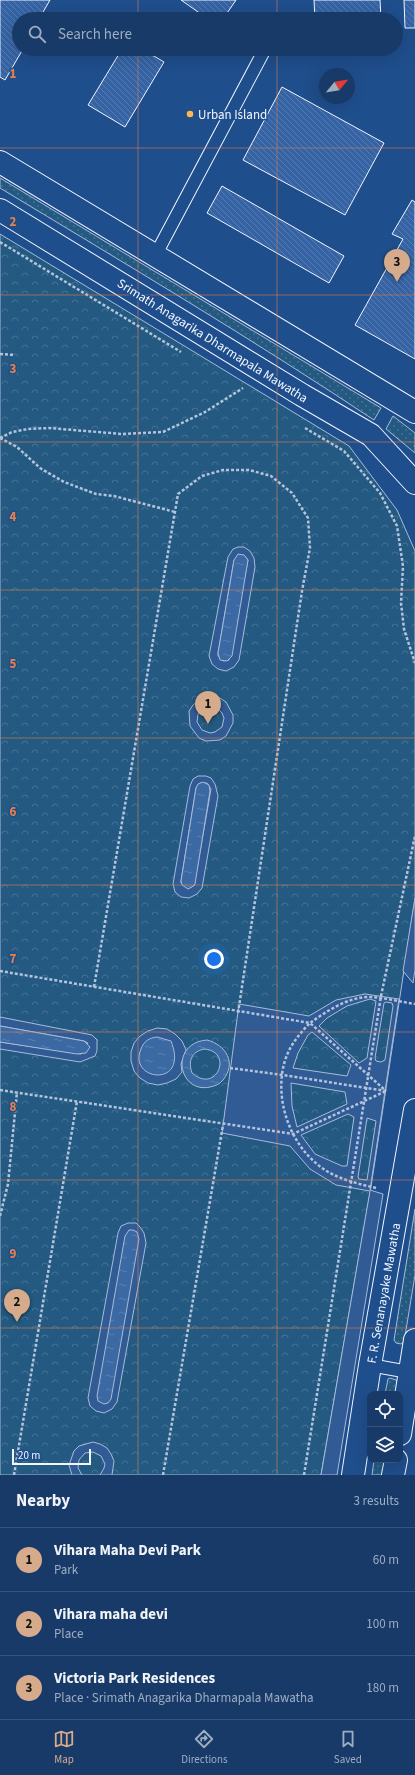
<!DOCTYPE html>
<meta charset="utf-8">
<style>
body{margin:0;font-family:"Source Sans 3",sans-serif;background:#20416f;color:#f1f3f6}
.controls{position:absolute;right:12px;bottom:12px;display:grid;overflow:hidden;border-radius:8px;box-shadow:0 4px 16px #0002}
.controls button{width:36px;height:36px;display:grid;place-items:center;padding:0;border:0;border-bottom:1px solid #36547d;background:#173a69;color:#f1f3f6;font:20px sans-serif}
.compass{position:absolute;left:319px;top:68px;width:36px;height:36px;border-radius:50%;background:#173a69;box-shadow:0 4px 16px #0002;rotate:60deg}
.scale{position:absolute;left:12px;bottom:10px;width:79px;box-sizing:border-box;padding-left:4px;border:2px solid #f2f6ff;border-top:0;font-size:11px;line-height:14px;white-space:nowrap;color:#f2f6ff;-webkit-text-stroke:3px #1f4e8c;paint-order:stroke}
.you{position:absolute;left:214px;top:959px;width:14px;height:14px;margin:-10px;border:3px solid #fff;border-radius:50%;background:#1a73e8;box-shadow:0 0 0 6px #1a73e833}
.badge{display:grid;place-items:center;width:26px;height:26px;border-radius:50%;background:#d6ab8b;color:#111;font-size:13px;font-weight:700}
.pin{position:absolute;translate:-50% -33px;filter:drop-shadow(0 1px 2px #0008)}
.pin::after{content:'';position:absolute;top:21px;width:14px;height:12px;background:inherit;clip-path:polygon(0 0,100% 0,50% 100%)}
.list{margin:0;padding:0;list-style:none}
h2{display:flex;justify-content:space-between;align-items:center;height:52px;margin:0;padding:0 16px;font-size:17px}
h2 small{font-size:13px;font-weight:400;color:#9eadc0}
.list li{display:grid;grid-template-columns:26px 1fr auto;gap:12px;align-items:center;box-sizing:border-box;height:64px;padding:0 16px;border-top:1px solid #36547d}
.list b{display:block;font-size:15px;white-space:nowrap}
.list p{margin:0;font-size:13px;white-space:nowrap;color:#9eadc0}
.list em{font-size:13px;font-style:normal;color:#9eadc0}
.icon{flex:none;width:22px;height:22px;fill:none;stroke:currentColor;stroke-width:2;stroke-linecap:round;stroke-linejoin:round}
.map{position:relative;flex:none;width:415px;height:1475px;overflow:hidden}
.search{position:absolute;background:#173a69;box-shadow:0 4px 16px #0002;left:12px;right:12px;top:12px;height:44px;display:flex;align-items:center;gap:10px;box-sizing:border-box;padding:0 14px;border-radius:22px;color:#9eadc0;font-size:15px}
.sheet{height:244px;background:#173a69}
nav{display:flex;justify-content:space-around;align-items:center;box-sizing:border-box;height:56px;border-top:1px solid #36547d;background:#173a69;font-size:11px;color:#9eadc0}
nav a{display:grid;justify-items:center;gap:2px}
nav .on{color:#d6ab8b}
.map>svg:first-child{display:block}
.grass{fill:url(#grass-dots);stroke:#a8bbd7}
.park{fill:url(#park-crowns);stroke:#a8bbd7}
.parking{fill:#305b95;stroke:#a8bbd7;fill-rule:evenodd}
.water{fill:url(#water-ripples);stroke:#a8bbd7;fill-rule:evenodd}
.building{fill:url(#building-back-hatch);stroke:#f2f6ff}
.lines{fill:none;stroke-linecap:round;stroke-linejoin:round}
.service-casing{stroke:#f2f6ff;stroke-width:14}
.secondary-casing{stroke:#f2f6ff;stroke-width:24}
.path{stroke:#b3c4dc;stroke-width:2.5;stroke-dasharray:3 2;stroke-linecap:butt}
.service{stroke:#1f4e8c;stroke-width:12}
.secondary{stroke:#1f4e8c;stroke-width:22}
.grid{fill:none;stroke:#ea8049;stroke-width:1;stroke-opacity:0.55}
.poi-dot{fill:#ffb74d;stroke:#1f4e8c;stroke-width:1.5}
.labels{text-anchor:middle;stroke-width:3;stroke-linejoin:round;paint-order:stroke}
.poi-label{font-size:13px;fill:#f2f6ff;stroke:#1f4e8c;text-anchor:start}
.street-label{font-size:13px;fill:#f2f6ff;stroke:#1f4e8c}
.grid-label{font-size:13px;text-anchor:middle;font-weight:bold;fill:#ea8049;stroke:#1f4e8c;stroke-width:3;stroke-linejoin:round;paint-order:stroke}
</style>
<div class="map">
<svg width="415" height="1475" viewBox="0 0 415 1475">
<defs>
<pattern id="grass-dots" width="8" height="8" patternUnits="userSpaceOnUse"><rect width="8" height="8" fill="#245a82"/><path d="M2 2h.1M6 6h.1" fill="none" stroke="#447295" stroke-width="1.8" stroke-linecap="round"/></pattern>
<pattern id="park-crowns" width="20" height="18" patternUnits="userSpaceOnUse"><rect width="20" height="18" fill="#245a82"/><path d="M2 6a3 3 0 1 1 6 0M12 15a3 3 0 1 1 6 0" fill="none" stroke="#447295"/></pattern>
<pattern id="water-ripples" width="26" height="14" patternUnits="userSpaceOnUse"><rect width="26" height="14" fill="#3b69a3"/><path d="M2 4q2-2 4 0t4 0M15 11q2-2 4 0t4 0" fill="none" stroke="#587fb1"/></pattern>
<pattern id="building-back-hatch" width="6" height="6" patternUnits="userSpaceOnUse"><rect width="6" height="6" fill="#3563a3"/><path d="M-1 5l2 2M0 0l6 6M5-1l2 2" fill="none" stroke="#537ab1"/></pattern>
</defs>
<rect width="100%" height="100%" fill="#1f4e8c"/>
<!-- grass -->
<g class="grass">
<path d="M 0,178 L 381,408 L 374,420 C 252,339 126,264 0,188 Z"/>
<path d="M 393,416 L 415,433 L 415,453 L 386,429 Z"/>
<path d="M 415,1209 L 415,1275 L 404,1342 L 401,1344 L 396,1343 L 394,1340 Z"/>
<path d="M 390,1378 L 396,1380 L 398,1382 L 396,1394 L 385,1394 L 388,1379 Z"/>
<path d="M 374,1460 L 385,1460 L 383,1475 L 372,1475 Z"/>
</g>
<!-- park -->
<path class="park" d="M 0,234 L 349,446 L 397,510 L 415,551 L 415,898 L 371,1187 L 321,1475 L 0,1475 Z"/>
<!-- parking -->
<g class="parking">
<path d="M 238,547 L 244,547 L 250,551 L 254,558 L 255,567 L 239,660 L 234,667 L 226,671 L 218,669 L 212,664 L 209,656 L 228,557 L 233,549 ZM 244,555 L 248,560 L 229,660 L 223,661 L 218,656 L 218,653 L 234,560 Z"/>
<path d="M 213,696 L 220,698 L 226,702 L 233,715 L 233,723 L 226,736 L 220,740 L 206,741 L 199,738 L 190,726 L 189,711 L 193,705 L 199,700 ZM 207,706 L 216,707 L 222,713 L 224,718 L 222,727 L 215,732 L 210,733 L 202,730 L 197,722 L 198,714 L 200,710 Z"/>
<path d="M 198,776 L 206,776 L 211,778 L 215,784 L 218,796 L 202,888 L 197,894 L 189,898 L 181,897 L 175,892 L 173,884 L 190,786 L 193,779 ZM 200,783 L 207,783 L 211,789 L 194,886 L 181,883 L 181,881 L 196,788 Z"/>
<path d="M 415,898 L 415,970 L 413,983 L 403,971 Z"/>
<path d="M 365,994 L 399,999 L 370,1190 L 383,1194 L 337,1475 L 321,1475 L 370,1191 L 336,1185 L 310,1169 L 290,1146 L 222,1133 L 239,1004 L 309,1016 L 336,1000 ZM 370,999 L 376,1001 L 367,1058 L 359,1063 L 319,1026 L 327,1018 L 347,1006 ZM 386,1002 L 392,1003 L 393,1006 L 385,1060 L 381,1062 L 376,1061 L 375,1058 L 384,1003 ZM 312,1032 L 351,1065 L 347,1076 L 293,1068 L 298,1053 L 308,1035 ZM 291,1083 L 345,1092 L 347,1104 L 297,1127 L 292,1106 ZM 348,1114 L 354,1117 L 347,1166 L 342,1166 L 315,1154 L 301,1135 ZM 367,1118 L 376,1121 L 367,1180 L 359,1179 L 358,1177 Z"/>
<path d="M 0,1017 L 92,1035 L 97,1040 L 97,1051 L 95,1056 L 80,1062 L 0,1049 L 0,1042 L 81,1054 L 88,1043 L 84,1041 L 0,1026 Z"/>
<path d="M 157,1028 L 167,1029 L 175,1034 L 182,1041 L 186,1050 L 181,1064 L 182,1072 L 176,1079 L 167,1083 L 158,1085 L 148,1083 L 140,1078 L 134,1071 L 131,1061 L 131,1052 L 134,1043 L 140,1036 L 148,1031 Z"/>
<path d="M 128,1223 L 136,1223 L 140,1227 L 144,1233 L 146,1243 L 117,1402 L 112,1409 L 104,1413 L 96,1411 L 90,1406 L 88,1398 L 118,1233 L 121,1226 Z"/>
<path d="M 93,1442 L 100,1444 L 107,1448 L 111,1454 L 114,1461 L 112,1475 L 100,1475 L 104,1468 L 105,1464 L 101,1456 L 93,1452 L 85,1453 L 79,1460 L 78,1468 L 82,1475 L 72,1475 L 69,1465 L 74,1451 L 79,1446 Z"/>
</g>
<!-- water -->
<g class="water">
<path d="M 238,554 L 244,555 L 248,560 L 232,656 L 227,661 L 220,660 L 218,653 L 234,560 Z"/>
<path d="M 203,782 L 209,785 L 210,791 L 195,884 L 192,887 L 188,889 L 182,885 L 181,881 L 196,788 L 198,784 Z"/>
<path d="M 0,1026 L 84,1041 L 90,1047 L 86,1053 L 77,1054 L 0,1042 Z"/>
<path d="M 157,1037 L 171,1041 C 190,1089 127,1081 141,1049 C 144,1041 149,1038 157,1037 Z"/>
<path d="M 207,1040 C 226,1045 237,1063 223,1080 C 220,1084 215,1086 210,1087 C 178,1094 169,1043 207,1040 ZM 204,1049 C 234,1051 217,1095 192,1073 C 188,1061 191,1052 204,1049 Z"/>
<path d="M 129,1230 L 133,1230 L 137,1232 L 139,1239 L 111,1399 L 108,1403 L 104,1404 L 98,1401 L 97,1396 L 125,1236 Z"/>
</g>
<!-- building -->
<g class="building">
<path d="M 0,0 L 50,0 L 39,19 L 19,19 L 19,49 L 23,49 L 5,80 L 0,77 Z"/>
<path d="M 181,0 L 236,0 L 223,19 L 208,19 Z"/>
<path d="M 314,0 L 380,0 L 381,19 L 315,19 Z"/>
<path d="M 404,0 L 415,0 L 415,28 L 405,28 Z"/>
<path d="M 122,49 L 142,49 L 164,62 L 125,127 L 88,105 Z"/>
<path d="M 282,87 L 384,143 L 345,215 L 243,160 Z"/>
<path d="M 222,186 L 344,256 L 329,283 L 207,213 Z"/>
<path d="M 412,200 L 415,202 L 415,359 L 355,325 L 403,239 L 392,234 Z"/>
</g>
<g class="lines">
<!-- service casing -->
<g class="service-casing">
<g id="service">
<path d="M 155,256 L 265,49"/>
<path d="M 370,1365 L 414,1373"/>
</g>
</g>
<!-- secondary casing -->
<g class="secondary-casing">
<g id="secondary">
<path d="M 0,162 L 415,412"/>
<path d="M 0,210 L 302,395 L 371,435 L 415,483"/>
<path d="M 400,1434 L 415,1340"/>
<path d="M 353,1475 L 370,1365 L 415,1110"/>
<path d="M 393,1475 L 396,1460"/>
</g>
</g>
<!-- path -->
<g class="path">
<path d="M 0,242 L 181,352"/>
<path d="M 0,354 L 15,355"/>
<path d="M 305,428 L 344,451 L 380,493 L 397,526 L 403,566 L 401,603 L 404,629 L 415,663"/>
<path d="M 0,438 L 12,432 L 28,429 L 49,428 L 122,434 L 163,432 L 205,412 L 243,388"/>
<path d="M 0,438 L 17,447 L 40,468 L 64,482 L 96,494 L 114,496 L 175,512"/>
<path d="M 0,971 L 310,1023 C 327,1011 349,996 372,997 C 387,998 401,1002 415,1004"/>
<path d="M 94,987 L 178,494 L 202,476 L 223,470 L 249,470 L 271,476 L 292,493 L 308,518 L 310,548 L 302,591 L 238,1013"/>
<path d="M 230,1068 L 283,1075 L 386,1091"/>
<path d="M 0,1090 L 293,1134 L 386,1091"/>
<path d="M 376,1188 C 355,1183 333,1178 317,1164 C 289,1141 275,1099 284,1064 C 288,1048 298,1035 310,1023 L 386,1091"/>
<path d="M 0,1216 L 8,1184 L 17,1092"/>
<path d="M 14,1475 L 77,1101"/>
<path d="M 163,1475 L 223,1125"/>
<path d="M 304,1475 L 381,996 L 415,836"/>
</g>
<!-- service -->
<use href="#service" class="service"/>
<!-- secondary -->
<use href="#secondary" class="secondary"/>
</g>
<!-- grid -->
<path class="grid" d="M 138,0 L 138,19M 277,0 L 277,19M 138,49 L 138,1475M 277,49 L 277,1475M 0,148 L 415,148M 0,295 L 415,295M 0,442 L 415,442M 0,590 L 415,590M 0,738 L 415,738M 0,885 L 415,885M 0,1032 L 415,1032M 0,1180 L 415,1180M 0,1328 L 415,1328"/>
<!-- markers -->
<circle class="poi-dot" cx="190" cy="114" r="4"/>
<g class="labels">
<!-- poi labels -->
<g class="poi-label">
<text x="198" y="119">Urban Island</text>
</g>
<!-- street labels -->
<g class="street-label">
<text transform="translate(213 340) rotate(32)" y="5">Srimath Anagarika Dharmapala Mawatha</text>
<text transform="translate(383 1293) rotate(-80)" y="5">F. R. Senanayake Mawatha</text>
</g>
</g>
<g class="grid-label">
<text x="13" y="78">1</text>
<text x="13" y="226">2</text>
<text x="13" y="373">3</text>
<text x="13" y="521">4</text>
<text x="13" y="668">5</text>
<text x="13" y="816">6</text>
<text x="13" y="963">7</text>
<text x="13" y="1111">8</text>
<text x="13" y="1258">9</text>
</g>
</svg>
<div class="controls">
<button><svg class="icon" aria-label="locate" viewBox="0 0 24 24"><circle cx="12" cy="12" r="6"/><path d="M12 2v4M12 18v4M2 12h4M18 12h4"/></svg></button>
<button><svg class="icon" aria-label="layers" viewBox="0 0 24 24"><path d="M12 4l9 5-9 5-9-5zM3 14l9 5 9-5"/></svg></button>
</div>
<svg class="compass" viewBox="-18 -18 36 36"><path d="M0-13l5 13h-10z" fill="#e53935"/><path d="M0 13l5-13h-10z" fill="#9eadc0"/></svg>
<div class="scale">20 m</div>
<div class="you"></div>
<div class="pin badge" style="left:208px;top:724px">1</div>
<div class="pin badge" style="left:17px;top:1322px">2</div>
<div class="pin badge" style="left:397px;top:282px">3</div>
<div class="search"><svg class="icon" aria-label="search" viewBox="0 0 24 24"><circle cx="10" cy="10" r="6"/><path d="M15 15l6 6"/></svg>Search here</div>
</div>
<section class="sheet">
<h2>Nearby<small>3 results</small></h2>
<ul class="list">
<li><span class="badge">1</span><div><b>Vihara Maha Devi Park</b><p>Park</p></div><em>60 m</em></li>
<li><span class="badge">2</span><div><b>Vihara maha devi</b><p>Place</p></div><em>100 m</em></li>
<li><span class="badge">3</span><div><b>Victoria Park Residences</b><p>Place · Srimath Anagarika Dharmapala Mawatha</p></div><em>180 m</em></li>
</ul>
</section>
<nav>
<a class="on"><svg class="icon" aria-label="map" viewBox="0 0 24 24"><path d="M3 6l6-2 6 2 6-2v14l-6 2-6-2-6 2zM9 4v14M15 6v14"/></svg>Map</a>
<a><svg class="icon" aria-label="directions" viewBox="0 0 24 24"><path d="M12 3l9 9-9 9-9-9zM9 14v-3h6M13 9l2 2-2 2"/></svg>Directions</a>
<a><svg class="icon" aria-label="saved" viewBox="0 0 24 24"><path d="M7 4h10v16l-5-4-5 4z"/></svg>Saved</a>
</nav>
